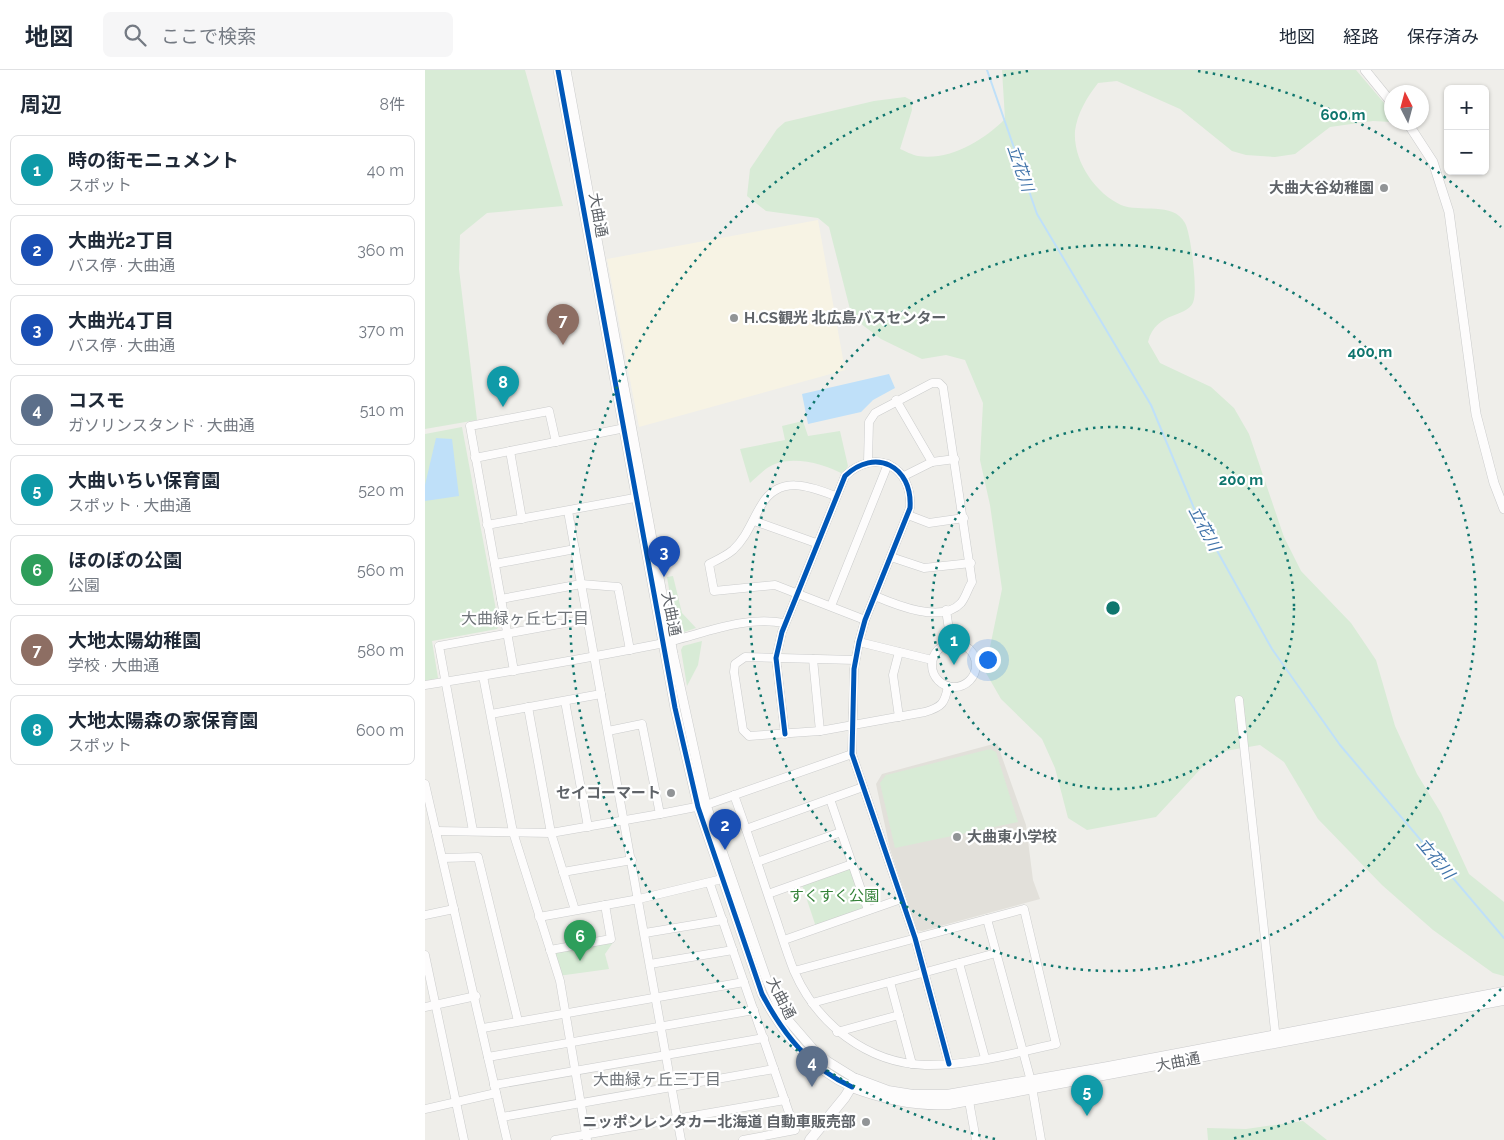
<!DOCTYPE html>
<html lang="ja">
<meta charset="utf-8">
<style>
body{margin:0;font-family:Raleway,"Noto Sans JP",sans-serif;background:#f6f6f7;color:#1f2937}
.controls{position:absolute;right:15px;top:15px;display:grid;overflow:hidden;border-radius:8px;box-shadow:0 1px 4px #0004}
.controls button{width:45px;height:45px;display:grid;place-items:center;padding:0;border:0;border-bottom:1px solid #e0e1e3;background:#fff;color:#1f2937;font:25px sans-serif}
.compass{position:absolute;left:959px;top:15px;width:45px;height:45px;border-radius:50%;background:#fff;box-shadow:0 1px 4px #0004;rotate:354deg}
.you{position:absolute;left:562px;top:589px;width:18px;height:18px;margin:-12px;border:4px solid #fff;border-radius:50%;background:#1a73e8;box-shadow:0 0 0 8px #1a73e833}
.badge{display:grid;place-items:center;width:32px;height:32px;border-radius:50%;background:#ea580c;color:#fff;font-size:16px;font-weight:700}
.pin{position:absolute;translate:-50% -41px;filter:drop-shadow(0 1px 2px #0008)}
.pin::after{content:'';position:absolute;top:26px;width:18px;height:15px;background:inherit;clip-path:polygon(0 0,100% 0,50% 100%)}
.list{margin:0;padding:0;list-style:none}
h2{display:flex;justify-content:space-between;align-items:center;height:65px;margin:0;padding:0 20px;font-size:21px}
h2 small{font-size:16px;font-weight:400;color:#747a83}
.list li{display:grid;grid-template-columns:32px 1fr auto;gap:15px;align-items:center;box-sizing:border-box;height:70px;margin:0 10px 10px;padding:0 10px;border:1px solid #e0e1e3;border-radius:8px}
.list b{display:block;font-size:19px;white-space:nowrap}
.list p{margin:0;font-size:16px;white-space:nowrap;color:#747a83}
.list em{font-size:16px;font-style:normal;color:#747a83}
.icon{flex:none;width:28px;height:28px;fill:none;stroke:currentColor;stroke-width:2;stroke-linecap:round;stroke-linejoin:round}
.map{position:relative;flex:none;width:1079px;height:1070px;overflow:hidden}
header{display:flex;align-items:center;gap:30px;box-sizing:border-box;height:70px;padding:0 25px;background:#fff;border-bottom:1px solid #e0e1e3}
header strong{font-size:24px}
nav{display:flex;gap:28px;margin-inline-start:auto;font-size:18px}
.search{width:350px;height:45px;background:#f6f6f7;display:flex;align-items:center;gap:12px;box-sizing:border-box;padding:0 18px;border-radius:8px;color:#747a83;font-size:19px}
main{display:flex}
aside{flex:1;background:#fff}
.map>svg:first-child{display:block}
.commercial{fill:#f7f3e4}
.education{fill:#e2e0da}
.green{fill:#d8ebd6}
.water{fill:#bfe0f9}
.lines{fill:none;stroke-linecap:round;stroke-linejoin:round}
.stream{stroke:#bfe0f9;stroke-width:2}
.minor-casing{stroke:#cbcccc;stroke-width:9}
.tertiary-casing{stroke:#cbcccc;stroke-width:10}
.secondary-casing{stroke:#cacacb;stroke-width:11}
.minor{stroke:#fdfcfc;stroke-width:8}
.tertiary{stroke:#fdfcfc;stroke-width:9}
.secondary{stroke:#fdfcfc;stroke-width:10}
.cycleway-casing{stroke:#fff;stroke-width:8}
.cycleway{stroke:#0057b8;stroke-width:5}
.ring{fill:none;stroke:#0f766e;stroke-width:2.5;stroke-dasharray:2.5 5}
.poi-dot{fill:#919496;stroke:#fff;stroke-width:2}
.labels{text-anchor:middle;stroke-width:4.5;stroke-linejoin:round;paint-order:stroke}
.poi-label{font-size:15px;font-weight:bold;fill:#5f6368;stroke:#fff;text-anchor:end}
.street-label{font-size:15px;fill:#5f6368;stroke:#fff}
.park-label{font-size:15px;fill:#348238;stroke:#fff}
.water-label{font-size:16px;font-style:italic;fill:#4174aa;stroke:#fff}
.neighbourhood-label{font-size:16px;fill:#70757a;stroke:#fff}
.centre{fill:#0f766e;stroke:#fff;stroke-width:2.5}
.ring-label{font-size:15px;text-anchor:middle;font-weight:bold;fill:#0f766e;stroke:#fff;stroke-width:4.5;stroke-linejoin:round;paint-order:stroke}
</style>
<header>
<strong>地図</strong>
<div class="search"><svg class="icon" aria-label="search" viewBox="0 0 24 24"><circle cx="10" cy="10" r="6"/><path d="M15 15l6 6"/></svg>ここで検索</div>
<nav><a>地図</a><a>経路</a><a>保存済み</a></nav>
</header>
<main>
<aside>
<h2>周辺<small>8件</small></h2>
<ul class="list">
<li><span class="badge" style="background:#0f9aa8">1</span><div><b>時の街モニュメント</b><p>スポット</p></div><em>40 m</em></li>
<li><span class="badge" style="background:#1a4fb4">2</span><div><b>大曲光2丁目</b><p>バス停 · 大曲通</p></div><em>360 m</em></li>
<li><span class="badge" style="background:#1a4fb4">3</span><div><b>大曲光4丁目</b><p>バス停 · 大曲通</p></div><em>370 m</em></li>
<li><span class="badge" style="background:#5c6f8a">4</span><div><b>コスモ</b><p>ガソリンスタンド · 大曲通</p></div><em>510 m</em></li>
<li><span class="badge" style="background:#0f9aa8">5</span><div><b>大曲いちい保育園</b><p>スポット · 大曲通</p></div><em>520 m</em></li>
<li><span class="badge" style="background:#2e9e5b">6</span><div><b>ほのぼの公園</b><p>公園</p></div><em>560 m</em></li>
<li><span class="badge" style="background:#8d6e63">7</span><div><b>大地太陽幼稚園</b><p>学校 · 大曲通</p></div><em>580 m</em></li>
<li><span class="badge" style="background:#0f9aa8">8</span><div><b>大地太陽森の家保育園</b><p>スポット</p></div><em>600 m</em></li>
</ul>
</aside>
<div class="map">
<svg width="1079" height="1070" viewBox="0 0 1079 1070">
<rect width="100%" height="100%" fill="#efeeea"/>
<!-- commercial -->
<path class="commercial" d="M 393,150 L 420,300 L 214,357 L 182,189 Z"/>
<!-- education -->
<path class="education" d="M 572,673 L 601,755 L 608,810 L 615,829 L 497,861 L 492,860 L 465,779 L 451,714 L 457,704 Z"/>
<!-- green -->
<g class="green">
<path d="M 0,0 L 100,0 L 138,136 L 62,143 L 35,165 L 34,199 L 52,350 L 0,359 Z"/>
<path d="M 577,0 L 931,0 L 966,41 L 966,52 L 948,51 L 905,57 L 870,84 L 850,87 L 821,85 L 807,81 L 755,39 L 692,11 L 673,13 C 662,27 652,44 650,61 C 648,91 670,123 696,135 C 715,143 748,131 760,153 C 766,164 772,216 769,229 C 766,249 731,239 723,272 L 735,293 L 786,317 L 809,338 L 824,364 L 859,467 L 876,501 L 926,553 L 951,590 L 970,656 L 992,704 L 1016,743 L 1044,804 L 1079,832 L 1079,906 L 1068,903 L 1008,860 L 957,815 L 893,749 L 859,692 L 835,675 L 800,681 L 782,692 L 731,747 L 662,760 L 643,748 L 630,698 L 617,669 L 576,629 L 557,596 L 565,577 L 577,519 L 565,435 L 555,390 L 558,333 L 540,290 L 521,285 L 497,289 L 456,269 L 427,247 L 404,157 L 393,148 L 341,141 L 322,126 L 325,99 L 352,59 L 360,52 L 449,31 L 480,27 L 486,30 L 487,40 L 475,79 C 480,81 487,85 493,86 C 524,91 558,71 580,49 Z"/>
<path d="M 378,351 L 383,366 L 415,361 L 423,396 L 418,404 C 400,394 370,386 350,394 C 341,397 332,407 325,413 L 315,379 L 360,370 L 357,356 Z"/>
<path d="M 37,357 L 74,556 L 72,559 L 7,571 L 13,608 L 0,611 L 0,364 Z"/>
<path d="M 248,506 L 257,543 L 271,558 L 256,563 L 251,560 L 242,507 Z"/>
<path d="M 277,571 L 273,595 L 262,616 L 256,580 L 258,576 Z"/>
<path d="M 565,679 L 571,682 L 593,752 L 470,778 L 455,713 L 461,705 Z"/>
<path d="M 427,794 L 443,840 L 391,857 L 376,812 Z"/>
<path d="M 189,871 L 180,884 L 184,899 L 133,906 L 125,880 Z"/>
<path d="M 878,1051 L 902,1070 L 783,1070 L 782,1058 L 821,1059 Z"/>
</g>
<!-- water -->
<g class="water">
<path d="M 464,304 L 470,318 L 448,330 L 436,342 L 383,354 L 377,324 Z"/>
<path d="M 11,368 L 27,369 L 34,426 L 0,431 L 0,415 Z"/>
</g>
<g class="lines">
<!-- stream -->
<path class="stream" d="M 562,0 L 612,144 L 726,335 L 771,443 L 847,579 L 915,675 L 1079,868"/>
<!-- minor casing -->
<g class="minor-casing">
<g id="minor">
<path d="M 471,330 L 507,392"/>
<path d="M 85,381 L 97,449"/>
<path d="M 50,388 L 205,357"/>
<path d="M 443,392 L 444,352 L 450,343 L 507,313 L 514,313 L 518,317 L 547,512 C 543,518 541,527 536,533 C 517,554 471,535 450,526"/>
<path d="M 479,406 L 507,392 L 530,389"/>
<path d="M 410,426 C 384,416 355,405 337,434 C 327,450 322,467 308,480 C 301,486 292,490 284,494 L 289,521 L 350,515 L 440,550"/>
<path d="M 143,441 L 256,1070"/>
<path d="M 483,445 L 504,453 L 539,448"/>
<path d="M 329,451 L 391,473"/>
<path d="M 62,455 L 215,427"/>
<path d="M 466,487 L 499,498 L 546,493"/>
<path d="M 70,494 L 150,479"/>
<path d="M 76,529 L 156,514 L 193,517 L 205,580"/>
<path d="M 406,536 L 463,394"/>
<path d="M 521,540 L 526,573"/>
<path d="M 434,572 L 507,590"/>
<circle cx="529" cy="595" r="22"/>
<path d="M 388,589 L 395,661"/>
<path d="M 430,590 L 320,587 L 310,594 L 309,602 L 318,660 L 324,666 L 395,661 L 500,642 C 517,637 520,633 523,616"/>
<path d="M 89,601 L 45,356 L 124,341 L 131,372"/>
<path d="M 58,606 L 88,762 L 135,911 L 162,1070"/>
<path d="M 0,615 C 76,603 153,590 229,575 C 272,567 315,545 359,553"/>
<path d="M 814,630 L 851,970"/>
<path d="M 140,631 L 163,757"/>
<path d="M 103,637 L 126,763 L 150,840"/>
<path d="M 66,644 L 176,624"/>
<path d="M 474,647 L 468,605 L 474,582"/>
<path d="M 183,661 L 217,654 L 235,744"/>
<path d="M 360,664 L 351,588 L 357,562 L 420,406 C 450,377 488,396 485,438 L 440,550 L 434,572 L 429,599 L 427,684 L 490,868 L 524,994"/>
<path d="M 0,714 L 82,1070"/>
<path d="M 309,725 C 323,763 335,802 348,840 C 355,860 361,881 369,901 C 392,954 442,993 500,995 C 544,996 589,983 631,974 L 599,839 L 369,901"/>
<path d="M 405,729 L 443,840"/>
<path d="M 321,759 L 438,717"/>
<path d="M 11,761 L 126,763 L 235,744 L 281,735 L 427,684"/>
<path d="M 48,761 L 14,576 L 162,549"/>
<path d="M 18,788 L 53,787 L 93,951"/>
<path d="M 332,792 L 416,762"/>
<path d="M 138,802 L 207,790"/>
<path d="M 285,814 L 370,1060 L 318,1070"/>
<path d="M 343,824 L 427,794"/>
<path d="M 0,845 L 29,839"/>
<path d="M 114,847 L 214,829 L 297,809"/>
<path d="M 562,849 L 606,1011 L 616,1070"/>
<path d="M 220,863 L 298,850"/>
<path d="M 359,870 L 476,829"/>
<path d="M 125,880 L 186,869 L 180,835"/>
<path d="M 0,885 L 39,1070"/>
<path d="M 534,893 L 560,988"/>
<path d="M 225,894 L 308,880"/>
<path d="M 465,912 L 487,994"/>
<path d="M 387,933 L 571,883"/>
<path d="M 0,937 L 51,926"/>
<path d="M 58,958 L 319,912"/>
<path d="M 412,962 L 474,945"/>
<path d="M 63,987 L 329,940"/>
<path d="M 69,1015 L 339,968"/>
<path d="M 544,1031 L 551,1070"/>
<path d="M 0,1039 L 71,1023"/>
<path d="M 77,1047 L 349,999"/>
<path d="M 130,1070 L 360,1030"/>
</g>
</g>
<!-- tertiary casing -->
<g class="tertiary-casing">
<g id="tertiary">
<path d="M 133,0 L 250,638 L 273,737 L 337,924 C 358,964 385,998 427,1017"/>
<path d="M 141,0 L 248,584 L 281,735 L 341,908 L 356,942 L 388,979 L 402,991 L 431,1009"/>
<path d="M 940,0 L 966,32"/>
<path d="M 982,52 L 1008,92 L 1024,142 L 1051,344 L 1069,413 L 1079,439"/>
</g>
</g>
<!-- secondary casing -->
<g class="secondary-casing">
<g id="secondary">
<path d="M 427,1017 C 459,1029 490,1036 524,1034 L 1079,930"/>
<path d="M 385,1070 L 420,1027 L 431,1009 L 463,1021 L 488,1025 L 522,1025 L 683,997 L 1079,922"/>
</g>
</g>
<!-- minor -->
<use href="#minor" class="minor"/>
<!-- tertiary -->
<use href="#tertiary" class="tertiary"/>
<!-- secondary -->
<use href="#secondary" class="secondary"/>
<!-- cycleway casing -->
<g class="cycleway-casing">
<g id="cycleway">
<path d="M 133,0 L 250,638 L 273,737 L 337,924 C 358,964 385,998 427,1017"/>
<path d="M 360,664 L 351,588 L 357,562 L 420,406 C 450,377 488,396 485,438 L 440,550 L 434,572 L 429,599 L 427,684 L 490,868 L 524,994"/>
</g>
</g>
<!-- cycleway -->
<use href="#cycleway" class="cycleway"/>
</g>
<!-- distance rings -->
<g class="ring">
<circle cx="688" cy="538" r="181"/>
<circle cx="688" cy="538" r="363"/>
<path d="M1076 919A544 544 0 0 1 806 1069M570 1069A544 544 0 0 1 603 1M773 1A544 544 0 0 1 1076 157"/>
</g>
<!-- markers -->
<g class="poi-dot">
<circle cx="959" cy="118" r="5"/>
<circle cx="309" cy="248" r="5"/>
<circle cx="246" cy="723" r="5"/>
<circle cx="532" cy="767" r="5"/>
<circle cx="441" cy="1052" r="5"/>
</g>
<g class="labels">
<!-- poi labels -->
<g class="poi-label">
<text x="949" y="123">大曲大谷幼稚園</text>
<text x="319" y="253" text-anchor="start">H.CS観光 北広島バスセンター</text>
<text x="236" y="728">セイコーマート</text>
<text x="542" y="772" text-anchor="start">大曲東小学校</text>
<text x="431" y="1057">ニッポンレンタカー北海道 自動車販売部</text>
</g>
<!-- street labels -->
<g class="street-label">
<text transform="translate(173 145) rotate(80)" y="5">大曲通</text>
<text transform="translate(246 544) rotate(79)" y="5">大曲通</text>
<text transform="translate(356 928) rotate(63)" y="5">大曲通</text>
<text transform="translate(753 992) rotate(-11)" y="5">大曲通</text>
</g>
<!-- park labels -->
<g class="park-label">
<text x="409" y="831">すくすく公園</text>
</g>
<!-- water labels -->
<g class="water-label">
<text transform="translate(596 98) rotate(71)" y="6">立花川</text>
<text transform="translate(780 458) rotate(62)" y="6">立花川</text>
<text transform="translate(1011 788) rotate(50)" y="6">立花川</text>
</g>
<!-- neighbourhood labels -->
<g class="neighbourhood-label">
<text x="100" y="554">大曲緑ヶ丘七丁目</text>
<text x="232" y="1015">大曲緑ヶ丘三丁目</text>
</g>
</g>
<circle cx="688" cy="538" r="8" class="centre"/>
<g class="ring-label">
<text x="918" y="50">600 m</text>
<text x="945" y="287">400 m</text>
<text x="816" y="415">200 m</text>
</g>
</svg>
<div class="controls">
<button>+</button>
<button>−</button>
</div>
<svg class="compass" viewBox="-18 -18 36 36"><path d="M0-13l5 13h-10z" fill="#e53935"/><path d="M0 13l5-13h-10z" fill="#747a83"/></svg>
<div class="you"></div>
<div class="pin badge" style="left:529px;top:595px;background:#0f9aa8">1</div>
<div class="pin badge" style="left:300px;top:780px;background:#1a4fb4">2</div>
<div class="pin badge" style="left:239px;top:507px;background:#1a4fb4">3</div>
<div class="pin badge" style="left:387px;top:1017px;background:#5c6f8a">4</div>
<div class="pin badge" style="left:662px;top:1046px;background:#0f9aa8">5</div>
<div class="pin badge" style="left:155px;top:891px;background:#2e9e5b">6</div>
<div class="pin badge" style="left:138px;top:275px;background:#8d6e63">7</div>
<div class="pin badge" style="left:78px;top:337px;background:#0f9aa8">8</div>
</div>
</main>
